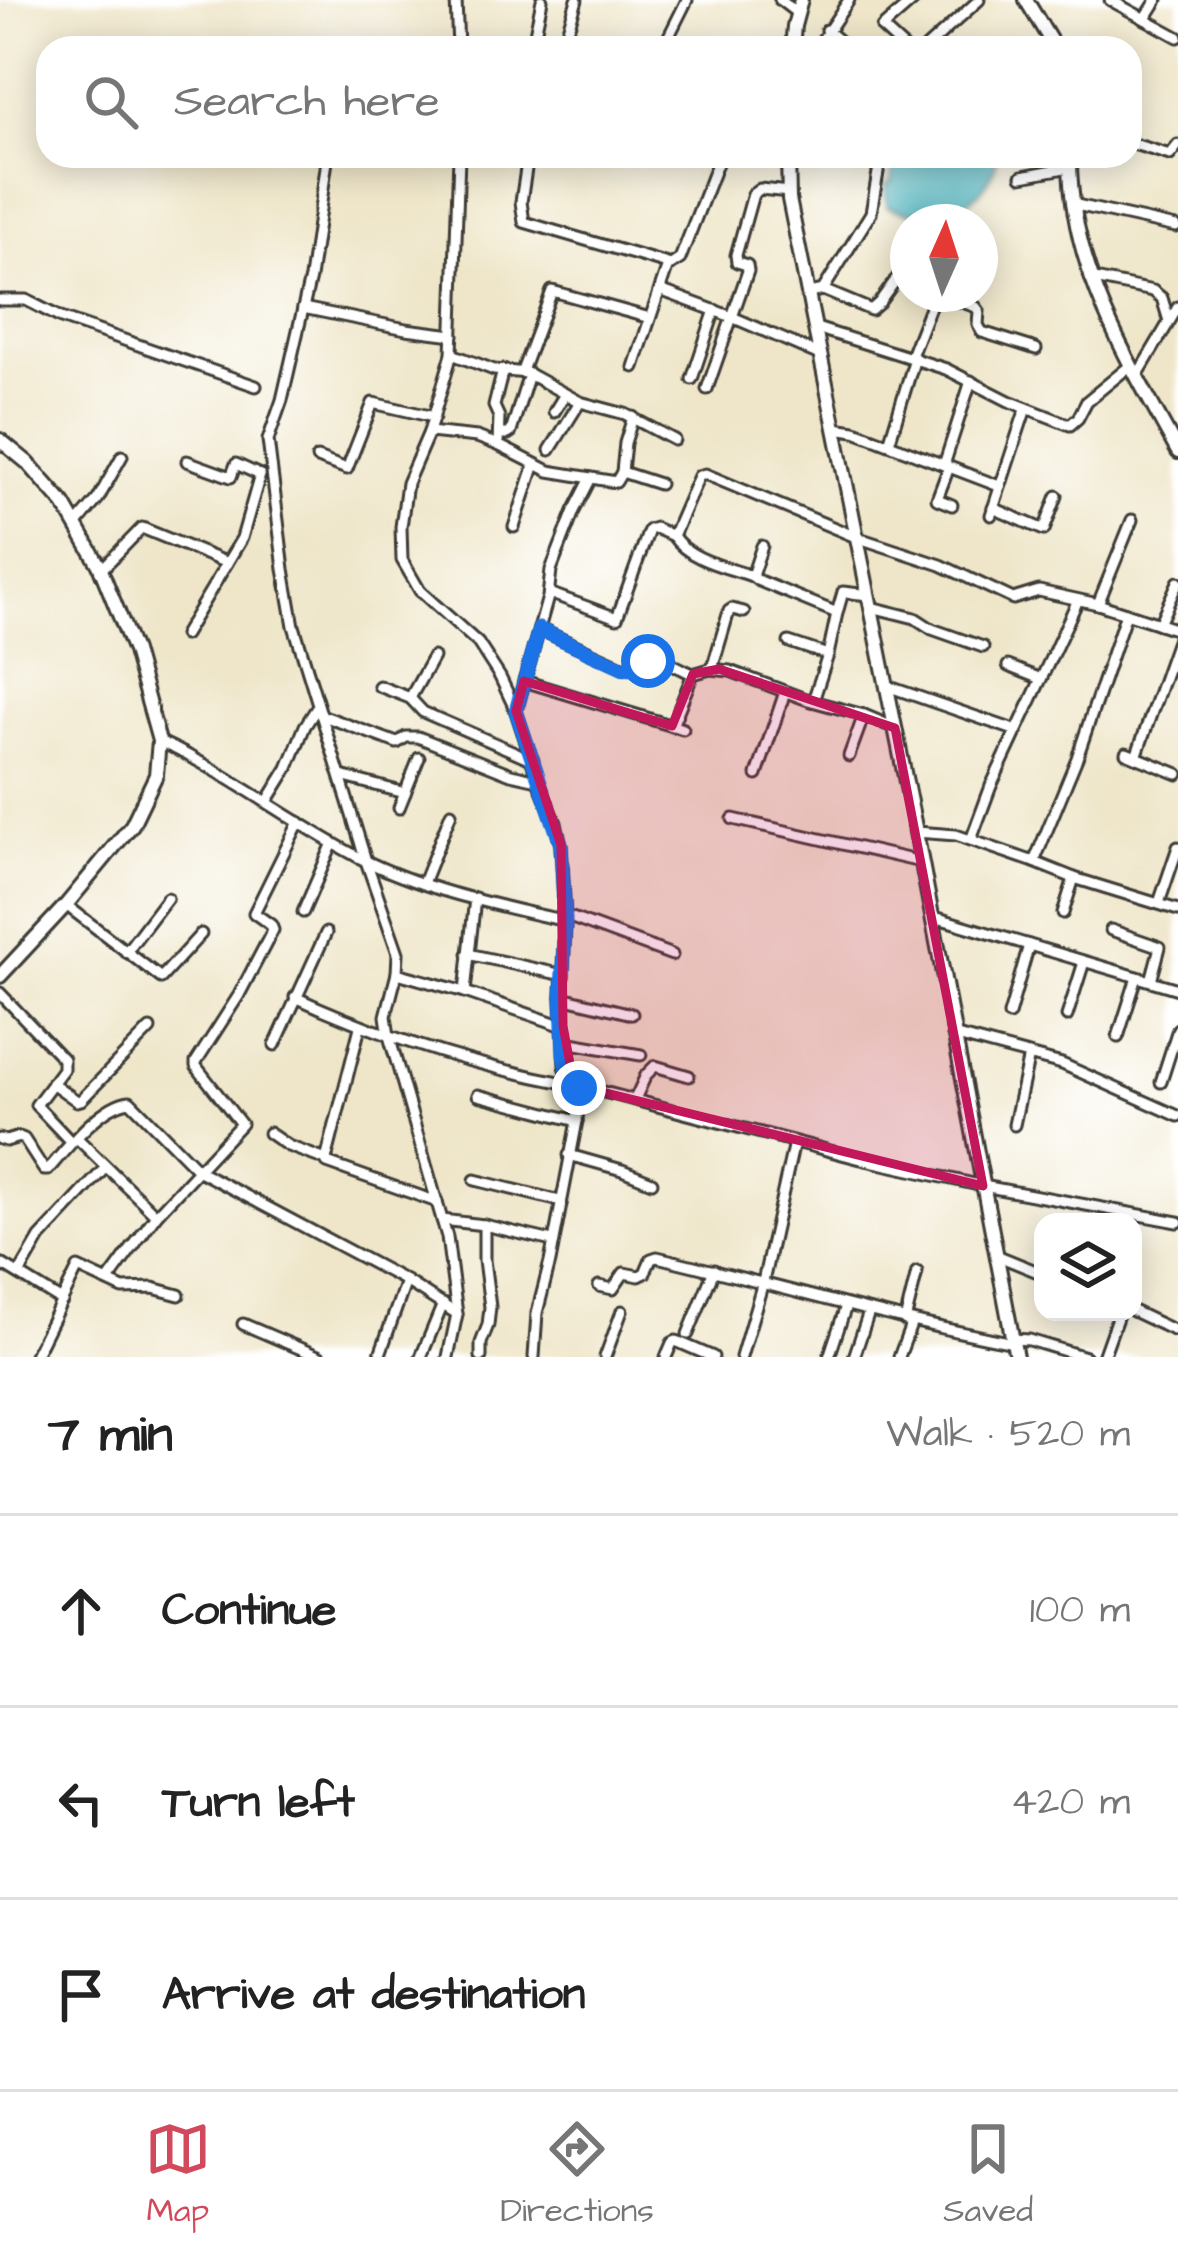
<!DOCTYPE html>
<meta charset="utf-8">
<style>
body{margin:0;font-family:"Architects Daughter",sans-serif;background:#f2f2f2;color:#222}
.controls{position:absolute;right:36px;bottom:36px;display:grid;overflow:hidden;border-radius:24px;box-shadow:0 6px 30px #0003}
.controls button{width:108px;height:108px;display:grid;place-items:center;padding:0;border:0;border-bottom:3px solid #e0e0e0;background:#fff;color:#222;font:60px sans-serif}
.compass{position:absolute;left:890px;top:204px;width:108px;height:108px;border-radius:50%;background:#fff;box-shadow:0 6px 30px #0003;rotate:3deg}
.stop{position:absolute;width:36px;height:36px;margin:-27px;border:9px solid #1a73e8;border-radius:50%;background:#fff}
.stop.end{background:#1a73e8;border-color:#fff;box-shadow:0 3px 12px #0008}
.list{margin:0;padding:0;list-style:none}
h2{display:flex;justify-content:space-between;align-items:center;height:156px;margin:0;padding:0 48px;font-size:51px}
h2 small{font-size:39px;font-weight:400;color:#767676}
.list li{display:grid;grid-template-columns:78px 1fr auto;gap:36px;align-items:center;box-sizing:border-box;height:192px;padding:0 48px;border-top:3px solid #e0e0e0}
.list b{display:block;font-size:45px;white-space:nowrap}
.list em{font-size:39px;font-style:normal;color:#767676}
.icon{flex:none;width:66px;height:66px;fill:none;stroke:currentColor;stroke-width:2;stroke-linecap:round;stroke-linejoin:round}
.map{position:relative;flex:none;width:1178px;height:1357px;overflow:hidden}
.search{position:absolute;background:#fff;box-shadow:0 6px 30px #0003;left:36px;right:36px;top:36px;height:132px;display:flex;align-items:center;gap:30px;box-sizing:border-box;padding:0 42px;border-radius:36px;color:#767676;font-size:45px}
.sheet{height:732px;background:#fff}
nav{display:flex;justify-content:space-around;align-items:center;box-sizing:border-box;height:168px;border-top:3px solid #e0e0e0;background:#fff;font-size:33px;color:#767676}
nav a{display:grid;justify-items:center;gap:6px}
nav .on{color:#d1495b}
.map>svg:first-child{display:block}
.water{fill:#3dadb8;stroke:#2c646a;stroke-width:3}
.lines{fill:none;stroke-linecap:round;stroke-linejoin:round}
.minor-casing{stroke:#3c3a36;stroke-width:15}
.tertiary-casing{stroke:#3c3a36;stroke-width:18}
.minor{stroke:#fff;stroke-width:9}
.tertiary{stroke:#fff;stroke-width:12}
.route{stroke:#1a73e8;stroke-width:15}
.marked{fill:#c2185b;fill-opacity:0.2;stroke:#c2185b;stroke-width:9;stroke-linejoin:round}
</style>
<div class="map">
<svg width="1178" height="1357" viewBox="0 0 1178 1357">
<rect width="100%" height="100%" fill="#fff"/>
<filter id="ink" filterUnits="userSpaceOnUse"><feTurbulence type="fractalNoise" baseFrequency=".00833" numOctaves="2"/><feDisplacementMap in="SourceGraphic" scale="24" xChannelSelector="R" yChannelSelector="G"/><feConvolveMatrix kernelMatrix="1 2 1 2 8 2 1 2 1" color-interpolation-filters="sRGB"/></filter>
<filter id="wash" filterUnits="userSpaceOnUse"><feTurbulence type="fractalNoise" baseFrequency=".004" numOctaves="4" result="noise"/><feDisplacementMap in="SourceGraphic" scale="48" xChannelSelector="R" yChannelSelector="G"/><feGaussianBlur stdDeviation="2.7" result="paint"/><feColorMatrix in="noise" values="0 0 0 0 0 0 0 0 0 0 0 0 0 0 0 0 0 1.4 0 .05"/><feComposite in="paint" operator="in"/></filter>
<g filter="url(#wash)">
<rect width="100%" height="100%" fill="#efe6c9"/>
<!-- water -->
<path class="water" d="M 893,156 L 997,156 C 989,208 931,225 887,206 L 885,185 L 892,182 Z"/>
</g>
<g filter="url(#ink)">
<g class="lines">
<!-- minor casing -->
<g class="minor-casing">
<g id="minor">
<path d="M 456,0 L 458,48"/>
<path d="M 780,0 L 797,13"/>
<path d="M 1110,0 L 1178,37"/>
<path d="M 1145,19 L 1157,0"/>
<path d="M 826,30 L 847,48"/>
<path d="M 532,48 L 542,0"/>
<path d="M 562,48 L 577,0"/>
<path d="M 626,48 L 634,48"/>
<path d="M 663,48 L 687,0"/>
<path d="M 817,48 L 849,0"/>
<path d="M 904,48 L 882,28 L 914,0"/>
<path d="M 926,48 L 979,0"/>
<path d="M 1130,143 L 1170,155 L 1178,145"/>
<path d="M 459,156 L 452,354 L 429,432 L 407,483 L 401,527 L 402,560 L 420,591 L 478,643 L 500,677 L 516,711 L 538,780 L 556,823 L 561,845 L 565,921"/>
<path d="M 528,156 L 521,202 L 524,222 L 671,265 L 680,259 L 720,156"/>
<path d="M 327,161 L 310,278 L 282,400 L 268,440 L 284,569 L 294,626 L 366,861 L 398,953 L 397,973 L 386,1016 L 389,1036 L 447,1237 L 457,1314 L 448,1357"/>
<path d="M 1022,176 L 1070,167"/>
<path d="M 1072,204 L 1176,227"/>
<path d="M 1090,278 L 1153,291 L 1162,298 L 1169,321"/>
<path d="M 660,290 L 732,317 L 820,355"/>
<path d="M 823,290 L 871,310 L 879,303 L 908,263"/>
<path d="M 809,293 L 823,290 L 871,213 L 880,161 L 877,156"/>
<path d="M 940,294 L 976,307 L 979,311 L 978,325 L 982,332 L 1036,349"/>
<path d="M 0,300 L 26,300 L 61,318 L 256,386"/>
<path d="M 303,308 L 406,329 L 453,335"/>
<path d="M 816,328 L 946,369 L 1009,401 L 1070,425 L 1078,418 L 1087,401 L 1131,365"/>
<path d="M 452,354 L 494,370 L 527,373 L 580,402 L 625,414 L 674,440"/>
<path d="M 911,356 L 935,294"/>
<path d="M 634,367 L 668,265"/>
<path d="M 522,371 L 552,291 L 650,318"/>
<path d="M 1137,376 L 1178,307"/>
<path d="M 692,379 L 715,310"/>
<path d="M 707,389 L 748,271 L 747,265 L 737,262 L 736,255 L 753,194 L 760,189 L 789,192"/>
<path d="M 554,412 L 565,394"/>
<path d="M 835,428 L 855,431 L 999,486"/>
<path d="M 429,432 L 477,437 L 498,445 L 549,471 L 616,482 L 622,472 L 659,484"/>
<path d="M 499,434 L 508,434 L 511,432 L 529,374"/>
<path d="M 889,443 L 915,358"/>
<path d="M 498,445 L 499,417 L 494,406 L 503,370"/>
<path d="M 550,450 L 580,402"/>
<path d="M 317,458 L 347,469 L 373,403 L 434,417"/>
<path d="M 187,461 L 231,477 L 236,464 L 260,475"/>
<path d="M 944,465 L 971,381"/>
<path d="M 949,467 L 937,499 L 952,505"/>
<path d="M 622,472 L 625,443 L 633,417"/>
<path d="M 993,508 L 1044,530 L 1057,496"/>
<path d="M 991,515 L 1026,408"/>
<path d="M 76,525 L 98,499 L 122,456"/>
<path d="M 514,527 L 535,464"/>
<path d="M 673,536 C 689,560 726,567 752,576"/>
<path d="M 762,546 L 752,576 L 757,580 L 837,613 L 843,592 L 868,595"/>
<path d="M 101,570 L 142,528 L 227,563"/>
<path d="M 549,593 L 617,618 L 649,530 L 655,528 L 673,536 L 699,476 L 705,474 L 856,537 L 941,565 L 1013,599 L 1039,591 L 1098,604 L 1178,630"/>
<path d="M 1098,604 L 1132,520"/>
<path d="M 871,607 L 915,618 L 932,629 L 983,647"/>
<path d="M 1159,624 L 1178,582"/>
<path d="M 539,629 L 624,667 C 635,667 642,661 654,660 C 666,659 681,669 693,674"/>
<path d="M 184,635 L 242,538 L 260,475"/>
<path d="M 789,642 L 828,655 L 813,701"/>
<path d="M 828,655 L 837,613"/>
<path d="M 1008,666 L 1041,679"/>
<path d="M 712,669 L 729,611 L 732,609 L 744,612"/>
<path d="M 524,681 L 683,729"/>
<path d="M 379,686 L 410,698 L 423,712 L 533,760"/>
<path d="M 887,686 L 1017,731"/>
<path d="M 410,698 L 433,657"/>
<path d="M 516,711 L 548,597 L 551,570 L 574,511 L 591,478"/>
<path d="M 321,715 L 397,743 L 406,737 L 418,737 L 511,774 L 538,780"/>
<path d="M 672,726 L 693,674 L 710,669 L 730,671 L 808,700 L 864,715 L 895,728"/>
<path d="M 159,741 C 230,774 291,822 360,858 C 423,890 496,905 565,921 L 562,997 L 565,1066 L 569,1078 L 579,1088 L 596,1090 L 861,1159 L 983,1186 L 1178,1222"/>
<path d="M 1126,753 L 1178,774"/>
<path d="M 849,756 L 864,715"/>
<path d="M 1136,757 L 1178,638"/>
<path d="M 757,775 L 785,692"/>
<path d="M 341,776 L 405,793"/>
<path d="M 267,802 L 288,768 L 305,726 L 318,706"/>
<path d="M 399,808 L 419,758"/>
<path d="M 733,819 L 921,862"/>
<path d="M 916,832 L 956,835 L 1034,862 L 1077,758 L 1126,613"/>
<path d="M 971,840 L 991,786 L 1078,600"/>
<path d="M 1034,862 L 1074,878 L 1178,910"/>
<path d="M 423,883 L 451,813"/>
<path d="M 1159,903 L 1178,847"/>
<path d="M 66,905 L 161,978 L 201,934"/>
<path d="M 303,912 L 333,843"/>
<path d="M 1063,913 L 1074,878"/>
<path d="M 564,915 L 672,955"/>
<path d="M 931,916 L 1178,989"/>
<path d="M 1111,930 L 1160,947 L 1151,981"/>
<path d="M 126,952 L 167,898"/>
<path d="M 468,954 L 563,975"/>
<path d="M 397,973 L 465,992 L 563,1026"/>
<path d="M 465,992 L 475,898"/>
<path d="M 0,993 L 63,1059 L 63,1069 L 36,1105 L 71,1142"/>
<path d="M 295,997 C 384,1038 478,1067 574,1085"/>
<path d="M 562,997 L 632,1014"/>
<path d="M 1009,1015 L 1029,945"/>
<path d="M 1067,1016 L 1084,962"/>
<path d="M 360,1027 L 326,1160 L 327,1163 L 437,1202"/>
<path d="M 953,1035 L 1062,1064 L 1178,1116"/>
<path d="M 1118,1037 L 1137,977"/>
<path d="M 565,1042 L 641,1055"/>
<path d="M 275,1045 L 326,933"/>
<path d="M 1161,1082 L 1178,1029"/>
<path d="M 52,1083 L 77,1101 L 81,1100 L 150,1029"/>
<path d="M 478,1095 L 577,1121"/>
<path d="M 635,1099 L 646,1075 L 655,1066 L 689,1076"/>
<path d="M 1014,1125 L 1029,1055"/>
<path d="M 269,1133 L 288,1146 L 326,1160"/>
<path d="M 77,1138 L 156,1215"/>
<path d="M 0,1139 L 6,1141 L 19,1137 L 24,1139 L 44,1170 L 48,1170 C 66,1149 101,1104 130,1101 L 199,1171 L 406,1281 L 457,1314"/>
<path d="M 569,1155 L 622,1170 L 652,1182"/>
<path d="M 475,1180 L 560,1201"/>
<path d="M 442,1220 L 484,1225 L 552,1241"/>
<path d="M 996,1255 L 1043,1274"/>
<path d="M 0,1263 L 62,1301"/>
<path d="M 19,1274 L 40,1238 L 106,1167"/>
<path d="M 108,1281 L 156,1215 L 241,1124 L 196,1066 L 196,1062 L 239,995 L 273,930 L 271,925 L 254,913 L 299,822"/>
<path d="M 599,1286 L 613,1289 L 624,1273 L 639,1276 L 645,1273 L 651,1259 L 657,1257 C 776,1285 893,1320 1014,1343"/>
<path d="M 1133,1311 L 1173,1330"/>
<path d="M 905,1321 L 917,1272"/>
<path d="M 243,1324 L 320,1357"/>
<path d="M 688,1334 L 714,1270"/>
<path d="M 1013,1339 L 1029,1340 L 1085,1357"/>
<path d="M 34,1357 L 78,1268 L 123,1289 L 153,1288 L 179,1295"/>
<path d="M 379,1357 L 406,1281"/>
<path d="M 421,1357 L 443,1304"/>
<path d="M 481,1357 L 481,1343 L 488,1325 L 490,1307 L 484,1260 L 484,1225"/>
<path d="M 534,1357 L 537,1313 L 550,1262 L 577,1121 L 579,1088"/>
<path d="M 605,1357 L 622,1311"/>
<path d="M 666,1357 L 672,1343 L 676,1341 L 713,1357"/>
<path d="M 741,1357 L 763,1282 L 794,1142"/>
<path d="M 829,1357 L 846,1306"/>
<path d="M 854,1357 L 869,1312"/>
<path d="M 899,1357 L 912,1322"/>
<path d="M 1103,1357 L 1119,1312"/>
</g>
</g>
<!-- tertiary casing -->
<g class="tertiary-casing">
<g id="tertiary">
<path d="M 1026,0 L 1055,48"/>
<path d="M 792,48 L 794,26 L 801,0"/>
<path d="M 788,156 L 789,199 L 916,832 L 1016,1357"/>
<path d="M 1070,156 C 1069,267 1127,358 1178,452"/>
<path d="M 0,440 L 28,463 L 64,504 L 99,565 L 134,651 L 159,741 L 156,775 L 132,825 L 66,905 L 0,976"/>
</g>
</g>
<!-- minor -->
<use href="#minor" class="minor"/>
<!-- tertiary -->
<use href="#tertiary" class="tertiary"/>
</g>
</g>
<g class="lines" filter="url(#ink)">
<!-- route -->
<path class="route" d="M 579,1088 L 569,1078 L 564,1054 L 562,997 L 565,920 L 561,844 L 516,711 L 539,629 L 624,668 L 633,668 L 648,661"/>
</g>
<!-- marked area -->
<path class="marked" d="M 719,669 L 895,728 L 983,1186 L 574,1085 L 563,1026 L 561,845 L 516,711 L 524,681 L 672,726 L 693,674 Z"/>
</svg>
<div class="controls">
<button><svg class="icon" aria-label="layers" viewBox="0 0 24 24"><path d="M12 4l9 5-9 5-9-5zM3 14l9 5 9-5"/></svg></button>
</div>
<svg class="compass" viewBox="-18 -18 36 36"><path d="M0-13l5 13h-10z" fill="#e53935"/><path d="M0 13l5-13h-10z" fill="#767676"/></svg>
<div class="stop" style="left:648px;top:661px"></div>
<div class="stop end" style="left:579px;top:1088px"></div>
<div class="search"><svg class="icon" aria-label="search" viewBox="0 0 24 24"><circle cx="10" cy="10" r="6"/><path d="M15 15l6 6"/></svg>Search here</div>
</div>
<section class="sheet">
<h2>7 min<small>Walk · 520 m</small></h2>
<ul class="list">
<li><svg class="icon" aria-label="ahead" viewBox="0 0 24 24"><path d="M12 20V5M6 11l6-6 6 6"/></svg><div><b>Continue</b></div><em>100 m</em></li>
<li><svg class="icon" aria-label="left" viewBox="0 0 24 24"><path d="M17 20v-9H6M10 6l-5 5 5 5"/></svg><div><b>Turn left</b></div><em>420 m</em></li>
<li><svg class="icon" aria-label="arrive" viewBox="0 0 24 24"><path d="M6 21V4h12l-3 4 3 4H6"/></svg><div><b>Arrive at destination</b></div></li>
</ul>
</section>
<nav>
<a class="on"><svg class="icon" aria-label="map" viewBox="0 0 24 24"><path d="M3 6l6-2 6 2 6-2v14l-6 2-6-2-6 2zM9 4v14M15 6v14"/></svg>Map</a>
<a><svg class="icon" aria-label="directions" viewBox="0 0 24 24"><path d="M12 3l9 9-9 9-9-9zM9 14v-3h6M13 9l2 2-2 2"/></svg>Directions</a>
<a><svg class="icon" aria-label="saved" viewBox="0 0 24 24"><path d="M7 4h10v16l-5-4-5 4z"/></svg>Saved</a>
</nav>
